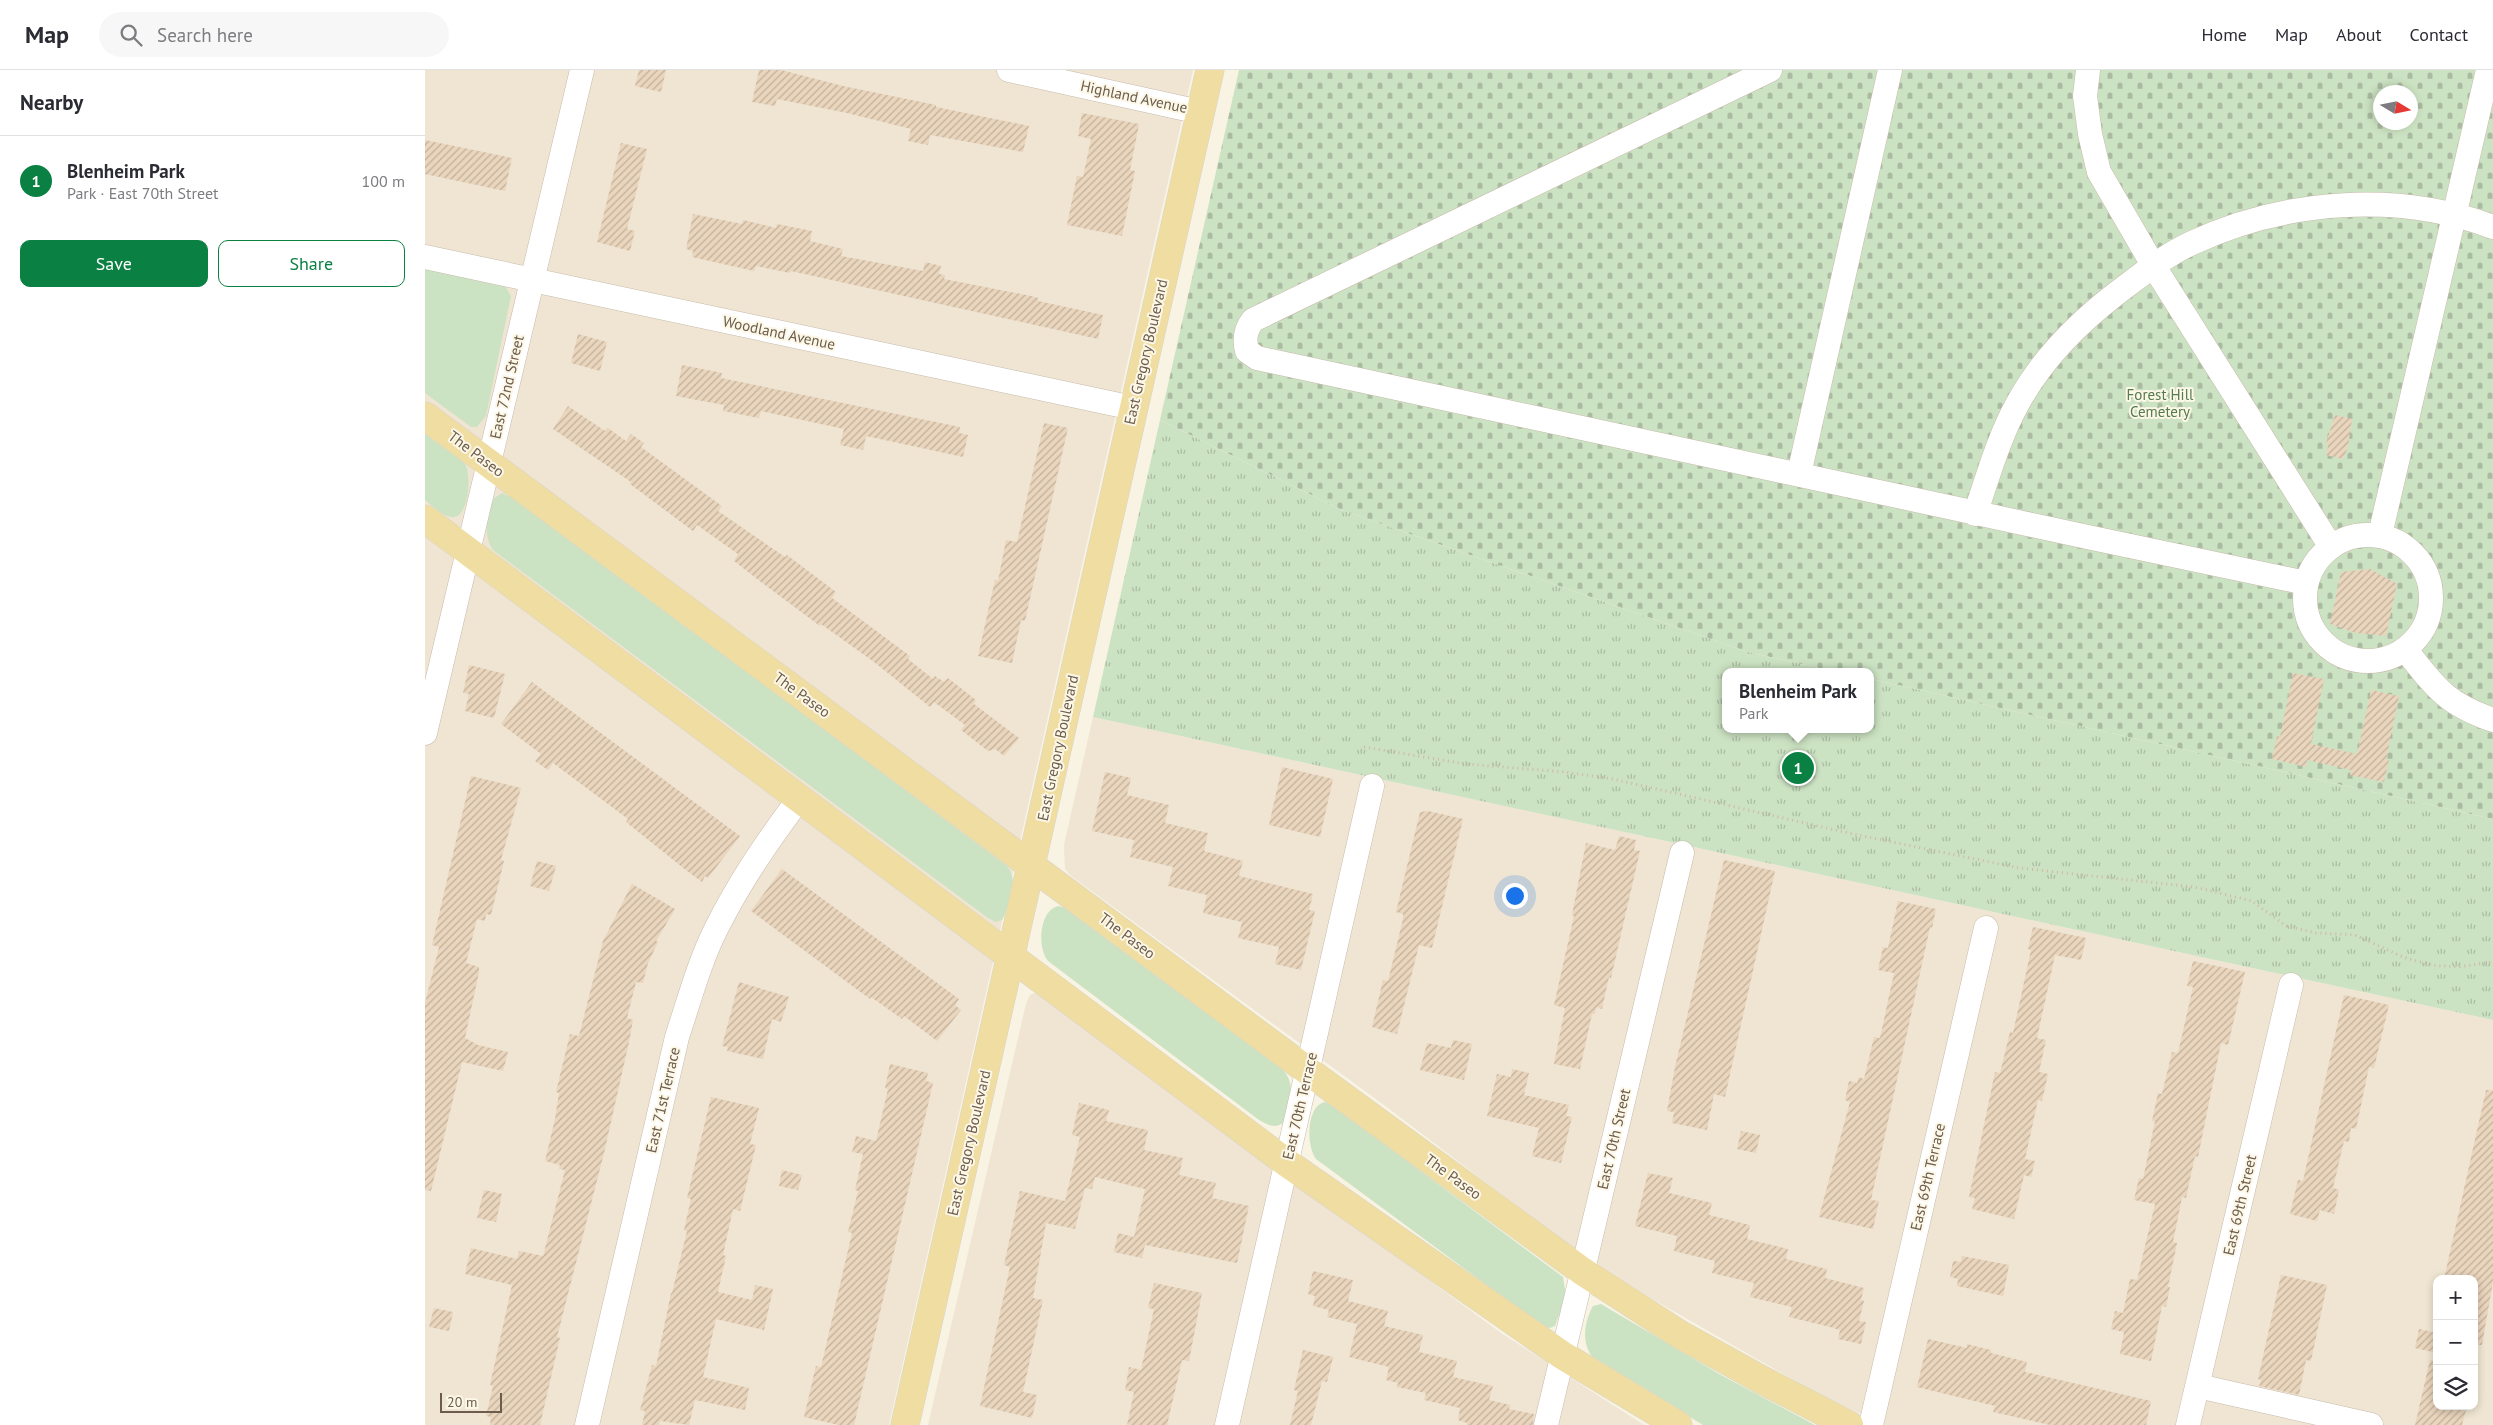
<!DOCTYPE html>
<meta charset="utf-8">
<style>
body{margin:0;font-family:"PT Sans",sans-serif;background:#f7f7f7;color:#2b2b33}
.controls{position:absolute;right:15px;bottom:15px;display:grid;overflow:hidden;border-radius:10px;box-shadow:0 2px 8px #0003}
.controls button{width:45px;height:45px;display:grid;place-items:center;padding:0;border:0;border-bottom:1px solid #e1e1e2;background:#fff;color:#2b2b33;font:25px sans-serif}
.compass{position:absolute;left:1948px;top:15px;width:45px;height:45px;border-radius:50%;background:#fff;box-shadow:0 2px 8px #0003;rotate:100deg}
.scale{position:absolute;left:15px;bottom:12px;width:62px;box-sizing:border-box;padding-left:5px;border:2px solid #6c5c4c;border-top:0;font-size:14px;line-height:18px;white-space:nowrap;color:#6c5c4c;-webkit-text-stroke:4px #fcf7e7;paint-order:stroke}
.you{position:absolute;left:1089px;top:825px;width:18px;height:18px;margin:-12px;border:4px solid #fff;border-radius:50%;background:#1a73e8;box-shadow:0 0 0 8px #1a73e833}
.badge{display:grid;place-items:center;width:32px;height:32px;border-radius:50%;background:#0b8043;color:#fff;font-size:16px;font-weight:700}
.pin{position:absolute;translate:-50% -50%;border:2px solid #fff;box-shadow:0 1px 5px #0006}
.popup{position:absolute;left:1297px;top:598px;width:152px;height:65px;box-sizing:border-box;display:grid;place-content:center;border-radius:10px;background:#fff;filter:drop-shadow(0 1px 4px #0005);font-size:16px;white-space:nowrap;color:#7c7c81}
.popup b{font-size:19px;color:#2b2b33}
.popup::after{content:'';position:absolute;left:50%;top:100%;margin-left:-10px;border:10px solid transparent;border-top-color:#fff}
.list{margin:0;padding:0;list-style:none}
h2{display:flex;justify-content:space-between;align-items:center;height:65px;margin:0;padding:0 20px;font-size:21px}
h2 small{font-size:16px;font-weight:400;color:#7c7c81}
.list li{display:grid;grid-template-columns:32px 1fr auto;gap:15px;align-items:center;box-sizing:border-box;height:90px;padding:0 20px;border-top:1px solid #e1e1e2}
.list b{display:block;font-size:19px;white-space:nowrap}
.list p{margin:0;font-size:16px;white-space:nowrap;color:#7c7c81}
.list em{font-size:16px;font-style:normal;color:#7c7c81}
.actions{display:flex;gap:10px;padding:15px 20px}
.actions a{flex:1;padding:11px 0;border:1px solid #0b8043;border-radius:10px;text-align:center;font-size:18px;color:#0b8043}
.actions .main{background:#0b8043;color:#fff}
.icon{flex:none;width:28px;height:28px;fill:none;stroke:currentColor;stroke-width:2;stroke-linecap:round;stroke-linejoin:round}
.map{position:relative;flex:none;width:2068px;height:1355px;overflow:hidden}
header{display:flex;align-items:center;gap:30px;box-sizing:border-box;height:70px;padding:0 25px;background:#fff;border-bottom:1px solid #e1e1e2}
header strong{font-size:24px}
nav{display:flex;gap:28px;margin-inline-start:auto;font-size:18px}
.search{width:350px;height:45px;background:#f7f7f7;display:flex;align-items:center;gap:12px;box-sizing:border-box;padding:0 18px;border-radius:28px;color:#7c7c81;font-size:19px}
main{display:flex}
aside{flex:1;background:#fff}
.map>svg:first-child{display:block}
.residential{fill:#efe5d2;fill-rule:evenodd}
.grass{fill:#cce3c3}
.cemetery{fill:url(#cemetery-stones);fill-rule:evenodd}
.park{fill:url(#park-tufts)}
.building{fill:url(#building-hatch)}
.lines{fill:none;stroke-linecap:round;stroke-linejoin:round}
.minor-casing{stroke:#c7bbab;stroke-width:25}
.major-casing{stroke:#d9d5d0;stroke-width:29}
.path{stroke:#ceb9a1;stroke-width:3;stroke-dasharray:1 4;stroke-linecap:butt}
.minor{stroke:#fff;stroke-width:24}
.major{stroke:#efdda2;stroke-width:28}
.labels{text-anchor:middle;stroke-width:4;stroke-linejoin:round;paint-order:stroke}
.street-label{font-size:15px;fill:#6c5c4c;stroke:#fcf7e7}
.park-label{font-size:15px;fill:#537b4c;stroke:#fcf7e7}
</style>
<header>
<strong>Map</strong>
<div class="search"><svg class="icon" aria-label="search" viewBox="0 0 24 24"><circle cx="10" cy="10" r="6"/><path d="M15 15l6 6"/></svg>Search here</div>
<nav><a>Home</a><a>Map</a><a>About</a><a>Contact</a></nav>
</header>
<main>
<aside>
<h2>Nearby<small></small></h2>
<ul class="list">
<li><span class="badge">1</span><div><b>Blenheim Park</b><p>Park · East 70th Street</p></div><em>100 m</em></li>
</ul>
<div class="actions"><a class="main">Save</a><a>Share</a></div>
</aside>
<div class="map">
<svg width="2068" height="1355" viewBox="0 0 2068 1355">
<defs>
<pattern id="cemetery-stones" width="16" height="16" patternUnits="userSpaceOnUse" patternTransform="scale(1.25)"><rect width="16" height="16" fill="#cce3c3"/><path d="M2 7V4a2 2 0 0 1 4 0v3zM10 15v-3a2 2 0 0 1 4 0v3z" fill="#aabba1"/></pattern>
<pattern id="park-tufts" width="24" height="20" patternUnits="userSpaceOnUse" patternTransform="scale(1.25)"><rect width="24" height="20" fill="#cce3c3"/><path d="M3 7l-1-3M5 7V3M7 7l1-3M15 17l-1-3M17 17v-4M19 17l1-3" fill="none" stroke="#aabba1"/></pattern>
<pattern id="building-hatch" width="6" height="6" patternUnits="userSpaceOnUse" patternTransform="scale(1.25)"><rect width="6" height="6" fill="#ead5bd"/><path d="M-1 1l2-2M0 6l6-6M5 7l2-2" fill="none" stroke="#c2b09c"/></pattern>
</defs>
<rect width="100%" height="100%" fill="#f8f3e2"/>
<!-- residential -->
<g class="residential">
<path d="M 0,0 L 768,0 L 464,1355 L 0,1355 Z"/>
<path d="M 668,647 L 2068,950 L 2068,1355 L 1460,1355 L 1393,1324 L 1224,1227 L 1134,1168 L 959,1035 L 646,806 L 640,799 L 639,775 ZM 2012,1209 L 2049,1209 L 2049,1336 L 2012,1336 Z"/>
<path d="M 610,923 L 617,925 L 1076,1263 L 1219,1355 L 503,1355 L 601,934 L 605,925 Z"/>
</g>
<!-- grass -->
<g class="grass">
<path d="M 0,197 L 80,216 L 86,226 L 61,346 L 52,357 L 46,357 L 0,323 Z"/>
<path d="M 0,363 C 13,372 30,381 40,394 C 47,405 44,450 26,447 C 17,446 7,435 0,430 Z"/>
<path d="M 77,423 L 92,430 L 582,796 C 594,810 586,835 577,850 L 571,852 L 563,848 L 68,480 C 57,463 63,447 68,429 Z"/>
<path d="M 633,836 L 641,838 L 650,844 L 858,1000 C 872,1015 864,1034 860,1052 C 850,1059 845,1056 834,1050 L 623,891 C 612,878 614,841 633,836 Z"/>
<path d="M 900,1032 L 907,1035 L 1138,1207 L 1141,1226 L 1130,1256 L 1125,1258 L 1117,1256 L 891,1089 C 881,1076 881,1036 900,1032 Z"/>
<path d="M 1176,1234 L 1296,1305 L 1390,1355 L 1278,1355 L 1168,1288 C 1156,1273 1159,1252 1168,1236 Z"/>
</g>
<!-- cemetery -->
<path class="cemetery" d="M 814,0 L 2068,0 L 2068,749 L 1446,609 L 1446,602 L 1412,602 L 1323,582 L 919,441 L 735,350 ZM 1956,22 L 1986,22 L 1986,52 L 1956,52 Z"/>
<!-- park -->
<path class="park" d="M 735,350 L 919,441 L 1323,582 L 1412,602 L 1300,602 L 1300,659 L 1446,659 L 1446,609 L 2068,749 L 2068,950 L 668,647 Z"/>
<!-- building -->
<g class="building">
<path d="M 214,0 L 241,0 L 236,22 L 210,16 Z"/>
<path d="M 334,0 L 356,0 L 418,16 L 511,35 L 511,37 L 604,56 L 598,82 L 505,65 L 503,75 L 483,71 L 486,59 L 422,43 L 352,29 L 350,36 L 327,32 Z"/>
<path d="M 657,43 L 714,54 L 705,100 L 710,101 L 697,166 L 642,155 L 652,106 L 658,107 L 666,69 L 653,66 Z"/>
<path d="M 0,70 L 87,88 L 80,121 L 0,104 Z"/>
<path d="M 196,73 L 222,79 L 202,159 L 210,161 L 205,181 L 172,172 Z"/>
<path d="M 268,144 L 317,154 L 318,150 L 351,158 L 352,154 L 387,161 L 385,171 L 418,179 L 416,186 L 498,201 L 500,192 L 516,196 L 514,204 L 520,205 L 519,209 L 606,226 L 613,228 L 613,231 L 678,245 L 673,269 L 366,201 L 365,203 L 331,196 L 329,201 L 267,187 L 268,181 L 261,179 Z"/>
<path d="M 153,264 L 182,272 L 175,301 L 146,293 Z"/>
<path d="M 257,295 L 297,303 L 296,308 L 535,357 L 534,363 L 543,365 L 538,387 L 441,366 L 438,380 L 415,375 L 419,359 L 336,341 L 334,348 L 298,341 L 299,335 L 251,326 Z"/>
<path d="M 143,336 L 180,361 L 183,358 L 201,371 L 206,364 L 219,373 L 216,377 L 297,436 L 293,441 L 360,487 L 362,485 L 411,522 L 407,528 L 485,586 L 483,589 L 508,609 L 510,606 L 519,612 L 523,608 L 551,630 L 549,634 L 594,668 L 579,686 L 570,679 L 563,681 L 536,660 L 540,655 L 509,632 L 505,637 L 449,592 L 396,554 L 395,556 L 336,512 L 309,491 L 313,484 L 272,455 L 268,461 L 205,414 L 206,412 L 128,359 Z"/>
<path d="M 1910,345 L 1927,349 L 1923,377 L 1918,389 L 1901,385 L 1903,376 L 1901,373 Z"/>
<path d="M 619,353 L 643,358 L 600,551 L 596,550 L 587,593 L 553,586 L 570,510 L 573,511 L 581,470 L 592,472 Z"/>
<path d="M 1945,499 L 1972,514 L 1961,566 L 1931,563 L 1905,554 L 1916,502 Z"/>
<path d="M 44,595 L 80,604 L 69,648 L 40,641 L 44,624 L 38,623 Z"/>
<path d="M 1868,603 L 1899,609 L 1886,674 L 1932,684 L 1946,620 L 1974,626 L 1961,690 L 1964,690 L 1959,712 L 1925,705 L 1926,700 L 1882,690 L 1881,697 L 1847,689 L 1852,666 L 1855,667 Z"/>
<path d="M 107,612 L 315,766 L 283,808 L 280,806 L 277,812 L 262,801 L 201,752 L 203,749 L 128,693 L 123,700 L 110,691 L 116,684 L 76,654 Z"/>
<path d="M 857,697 L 908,709 L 895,767 L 844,755 Z"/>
<path d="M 680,702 L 706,708 L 702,725 L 744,735 L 740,753 L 783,763 L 779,781 L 818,791 L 814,806 L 888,824 L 884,840 L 890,841 L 876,900 L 850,894 L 854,877 L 813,868 L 817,852 L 778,843 L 782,825 L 743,816 L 748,797 L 705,787 L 709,770 L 667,761 Z"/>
<path d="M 46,706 L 96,718 L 76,790 L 79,791 L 66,845 L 61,844 L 60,851 L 52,849 L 41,893 L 54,897 L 54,902 L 40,968 L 53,975 L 83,982 L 78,1001 L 37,992 L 6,1121 L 0,1120 L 0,933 L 14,877 L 7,875 Z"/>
<path d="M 1003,741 L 1038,749 L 1007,878 L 994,875 L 972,964 L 947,957 L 958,910 L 963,911 L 978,849 L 978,844 L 971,842 L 995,742 Z"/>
<path d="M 1194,766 L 1211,770 L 1209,780 L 1215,781 L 1186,908 L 1184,907 L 1177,939 L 1171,937 L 1170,944 L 1167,944 L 1155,999 L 1129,994 L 1140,938 L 1129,935 L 1149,846 L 1147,845 L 1161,773 L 1190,780 Z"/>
<path d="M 1299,790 L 1350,801 L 1300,1027 L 1289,1024 L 1282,1060 L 1247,1053 L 1249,1042 L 1242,1041 L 1250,997 Z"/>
<path d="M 112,791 L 131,796 L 124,821 L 105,816 Z"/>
<path d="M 357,799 L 534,929 L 530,935 L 536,940 L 512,971 L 479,946 L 477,949 L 446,927 L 445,929 L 326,841 Z"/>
<path d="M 207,814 L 250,839 L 231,871 L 233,872 L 223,893 L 218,913 L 211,912 L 202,948 L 208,950 L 204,972 L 179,1083 L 132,1267 L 135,1268 L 115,1355 L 65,1355 L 66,1347 L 61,1346 L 68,1316 L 65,1315 L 87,1215 L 40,1204 L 46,1178 L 92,1189 L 94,1181 L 118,1186 L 140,1100 L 134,1099 L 135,1095 L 120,1091 L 130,1049 L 134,1023 L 131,1022 L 145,964 L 154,966 L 178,871 Z"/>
<path d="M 1473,831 L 1511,839 L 1507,858 L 1505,857 L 1446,1130 L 1454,1131 L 1448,1159 L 1394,1147 L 1425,1032 L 1420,1030 L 1424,1011 L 1432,1013 L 1434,1007 L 1439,1009 L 1449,967 L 1455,968 L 1469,903 L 1453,900 L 1458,877 L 1463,878 Z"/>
<path d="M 1608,857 L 1661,868 L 1656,890 L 1630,885 L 1612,968 L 1621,970 L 1614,1002 L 1623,1004 L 1617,1031 L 1613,1030 L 1600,1089 L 1610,1091 L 1606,1107 L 1599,1105 L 1589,1149 L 1547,1139 L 1550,1128 L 1544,1127 L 1570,1002 L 1575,1003 L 1585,962 L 1588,963 L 1606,880 L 1603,879 Z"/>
<path d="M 1768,891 L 1820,902 L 1803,975 L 1796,973 L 1773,1087 L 1770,1086 L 1761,1128 L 1757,1127 L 1748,1172 L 1752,1173 L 1743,1217 L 1745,1217 L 1741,1237 L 1737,1236 L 1726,1291 L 1695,1284 L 1699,1262 L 1686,1259 L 1690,1241 L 1698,1243 L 1705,1209 L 1712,1210 L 1730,1134 L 1709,1130 L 1714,1108 L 1718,1109 L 1730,1051 L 1727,1051 L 1733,1023 L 1737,1024 L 1747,982 L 1753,983 L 1768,917 L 1762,916 Z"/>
<path d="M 314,912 L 364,927 L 356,952 L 347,949 L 338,989 L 302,981 L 303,977 L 297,976 Z"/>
<path d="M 1919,925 L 1964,935 L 1949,998 L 1944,997 L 1931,1059 L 1926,1058 L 1924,1072 L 1919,1071 L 1908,1118 L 1914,1120 L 1909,1144 L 1895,1140 L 1892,1151 L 1865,1144 L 1873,1110 L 1878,1111 Z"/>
<path d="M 1028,970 L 1047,974 L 1039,1010 L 995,1000 L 1002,973 L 1026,978 Z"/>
<path d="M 465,994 L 503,1003 L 501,1011 L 508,1013 L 429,1355 L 414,1355 L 379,1347 L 391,1296 L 396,1297 L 427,1163 L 423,1162 L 433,1121 L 430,1120 L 438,1084 L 427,1082 L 431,1066 L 451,1071 L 463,1019 L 460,1018 Z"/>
<path d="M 1087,999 L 1104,1003 L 1099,1025 L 1144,1035 L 1141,1046 L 1147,1047 L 1136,1093 L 1107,1086 L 1114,1058 L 1062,1046 L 1072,1004 L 1086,1007 Z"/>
<path d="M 2061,1020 L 2068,1020 L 2068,1212 L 2057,1275 L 2049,1275 L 2049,1209 L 2019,1209 Z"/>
<path d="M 286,1027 L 334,1038 L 325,1074 L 331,1075 L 315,1141 L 308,1139 L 298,1185 L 301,1186 L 293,1222 L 327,1230 L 330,1215 L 348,1219 L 339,1260 L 291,1249 L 278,1307 L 324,1318 L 320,1340 L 270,1330 L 264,1355 L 235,1351 L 234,1355 L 217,1355 L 220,1341 L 215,1340 L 227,1295 L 231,1296 L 246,1223 L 247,1223 L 262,1161 L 259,1160 L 266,1129 L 262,1128 Z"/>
<path d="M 654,1033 L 684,1040 L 681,1051 L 723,1060 L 719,1080 L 758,1088 L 754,1105 L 791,1113 L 787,1128 L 824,1136 L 812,1193 L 720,1175 L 717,1188 L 689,1182 L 693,1163 L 709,1167 L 720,1119 L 670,1107 L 667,1119 L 660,1118 L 650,1159 L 621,1153 L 608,1228 L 618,1230 L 598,1322 L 612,1325 L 607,1348 L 555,1336 L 585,1197 L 579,1195 L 595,1121 L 640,1131 L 655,1067 L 647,1065 Z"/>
<path d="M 1316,1061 L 1335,1065 L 1331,1083 L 1312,1079 Z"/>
<path d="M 357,1100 L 377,1105 L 373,1120 L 354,1116 Z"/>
<path d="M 1223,1103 L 1248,1108 L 1244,1123 L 1287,1133 L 1284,1145 L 1325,1155 L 1322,1169 L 1363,1179 L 1361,1189 L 1402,1199 L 1400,1208 L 1439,1218 L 1436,1230 L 1439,1231 L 1434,1251 L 1441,1252 L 1436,1274 L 1413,1269 L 1415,1260 L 1405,1257 L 1364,1247 L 1367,1237 L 1325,1227 L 1329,1213 L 1287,1203 L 1290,1191 L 1249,1181 L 1252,1166 L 1210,1156 Z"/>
<path d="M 59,1120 L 77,1124 L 71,1152 L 52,1148 Z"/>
<path d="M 1537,1186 L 1584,1195 L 1578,1226 L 1532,1216 L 1533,1209 L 1525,1207 L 1528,1191 L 1536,1192 Z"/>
<path d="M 888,1201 L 928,1210 L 923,1231 L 963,1241 L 959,1256 L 998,1265 L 994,1282 L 1032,1291 L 1028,1307 L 1068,1316 L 1064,1330 L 1085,1335 L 1084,1339 L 1109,1344 L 1108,1355 L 1042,1355 L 1042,1353 L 1033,1350 L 1035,1338 L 999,1330 L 1001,1323 L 972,1317 L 973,1313 L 961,1310 L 964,1297 L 924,1287 L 932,1254 L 902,1247 L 904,1240 L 888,1236 L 890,1226 L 883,1224 Z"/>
<path d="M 1856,1205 L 1902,1215 L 1886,1291 L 1881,1290 L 1874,1325 L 1834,1316 L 1836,1310 L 1833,1309 Z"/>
<path d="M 729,1213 L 777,1223 L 764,1291 L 757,1290 L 742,1355 L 702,1355 L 709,1322 L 700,1320 L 704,1297 L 716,1300 L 729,1239 L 723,1238 Z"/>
<path d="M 9,1238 L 28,1242 L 24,1261 L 4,1257 Z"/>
<path d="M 1994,1259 L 2012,1263 L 2012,1283 L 1990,1278 Z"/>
<path d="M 1503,1269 L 1542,1278 L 1542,1274 L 1566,1280 L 1566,1283 L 1602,1292 L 1600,1302 L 1726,1331 L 1721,1355 L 1625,1355 L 1568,1342 L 1570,1336 L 1492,1317 Z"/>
<path d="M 878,1280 L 908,1287 L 902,1312 L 897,1311 L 886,1355 L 865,1355 L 873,1321 L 869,1320 Z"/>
<path d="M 2005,1290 L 2012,1291 L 2012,1336 L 2041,1340 L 2037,1355 L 1990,1355 Z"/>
</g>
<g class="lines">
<!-- minor casing -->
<g class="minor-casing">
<g id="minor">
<path d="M 584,0 L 775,42"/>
<path d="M 1345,0 L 828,250 C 820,260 819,269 822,281 L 832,288 C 1182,363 1531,440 1881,513"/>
<path d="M 1663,0 L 1660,26 L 1665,64 L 1674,102 L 1728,195 L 1906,477"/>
<path d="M 0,187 L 708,338"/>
<path d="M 1374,404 L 1465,0"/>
<path d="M 1550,444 C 1563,407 1574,366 1594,331 C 1618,288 1653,253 1692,223 C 1716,205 1739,186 1767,173 C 1859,130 1972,121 2068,157"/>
<path d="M 1955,465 L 2063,0"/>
<circle cx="1943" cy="528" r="63"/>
<path d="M 1980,579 C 2011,618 2020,633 2068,650"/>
<path d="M 0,663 L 157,0"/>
<path d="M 1773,1316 L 1946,1355"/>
<path d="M 162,1355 L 252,967 C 264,931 274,893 291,859 C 315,811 342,772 374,729"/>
<path d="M 802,1355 L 947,716"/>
<path d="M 1121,1355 L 1257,783"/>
<path d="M 1446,1355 L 1561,858"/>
<path d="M 1763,1355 L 1866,915"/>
</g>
</g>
<!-- major casing -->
<g class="major-casing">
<g id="major">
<path d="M 0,346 L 883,1001 L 1157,1201 L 1254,1264 L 1337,1310 L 1424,1355"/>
<path d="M 0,449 L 862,1093 L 1137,1285 L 1253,1355"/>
<path d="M 480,1355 L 785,0"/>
</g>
</g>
<!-- path -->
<path class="path" d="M 939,677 L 1041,694 L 1140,702 L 1188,709 L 1428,764 L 1594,798 L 1769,817 L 1827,831 L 1861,856 L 1891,863 L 1930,865 L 1978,887 L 2006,895 L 2032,897 L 2068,892"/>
<!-- minor -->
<use href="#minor" class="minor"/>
<!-- major -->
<use href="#major" class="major"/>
</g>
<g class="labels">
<!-- street labels -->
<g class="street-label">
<text transform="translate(709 27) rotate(12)" y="5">Highland Avenue</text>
<text transform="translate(354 263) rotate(12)" y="5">Woodland Avenue</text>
<text transform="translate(721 282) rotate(-77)" y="5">East Gregory Boulevard</text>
<text transform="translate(82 317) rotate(-77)" y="5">East 72nd Street</text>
<text transform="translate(51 384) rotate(37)" y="5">The Paseo</text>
<text transform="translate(377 625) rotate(36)" y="5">The Paseo</text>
<text transform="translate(633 678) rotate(-78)" y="5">East Gregory Boulevard</text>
<text transform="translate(702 866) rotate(37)" y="5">The Paseo</text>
<text transform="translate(238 1030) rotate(-77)" y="5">East 71st Terrace</text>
<text transform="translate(875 1036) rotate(-77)" y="5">East 70th Terrace</text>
<text transform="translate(1189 1069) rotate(-77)" y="5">East 70th Street</text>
<text transform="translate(544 1073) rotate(-77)" y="5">East Gregory Boulevard</text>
<text transform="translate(1028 1107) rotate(36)" y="5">The Paseo</text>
<text transform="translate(1503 1107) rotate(-77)" y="5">East 69th Terrace</text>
<text transform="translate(1815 1135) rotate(-77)" y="5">East 69th Street</text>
</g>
<!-- park labels -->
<g class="park-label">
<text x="1735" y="330">Forest Hill<tspan x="1735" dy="17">Cemetery</tspan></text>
</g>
</g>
</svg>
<div class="controls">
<button>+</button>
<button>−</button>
<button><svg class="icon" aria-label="layers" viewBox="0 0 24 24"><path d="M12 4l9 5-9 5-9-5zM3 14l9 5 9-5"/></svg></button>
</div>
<svg class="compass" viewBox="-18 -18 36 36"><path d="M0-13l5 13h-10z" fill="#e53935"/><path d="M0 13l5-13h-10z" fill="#7c7c81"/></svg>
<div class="scale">20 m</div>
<div class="you"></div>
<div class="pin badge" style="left:1373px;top:698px">1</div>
<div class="popup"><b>Blenheim Park</b>Park</div>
</div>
</main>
